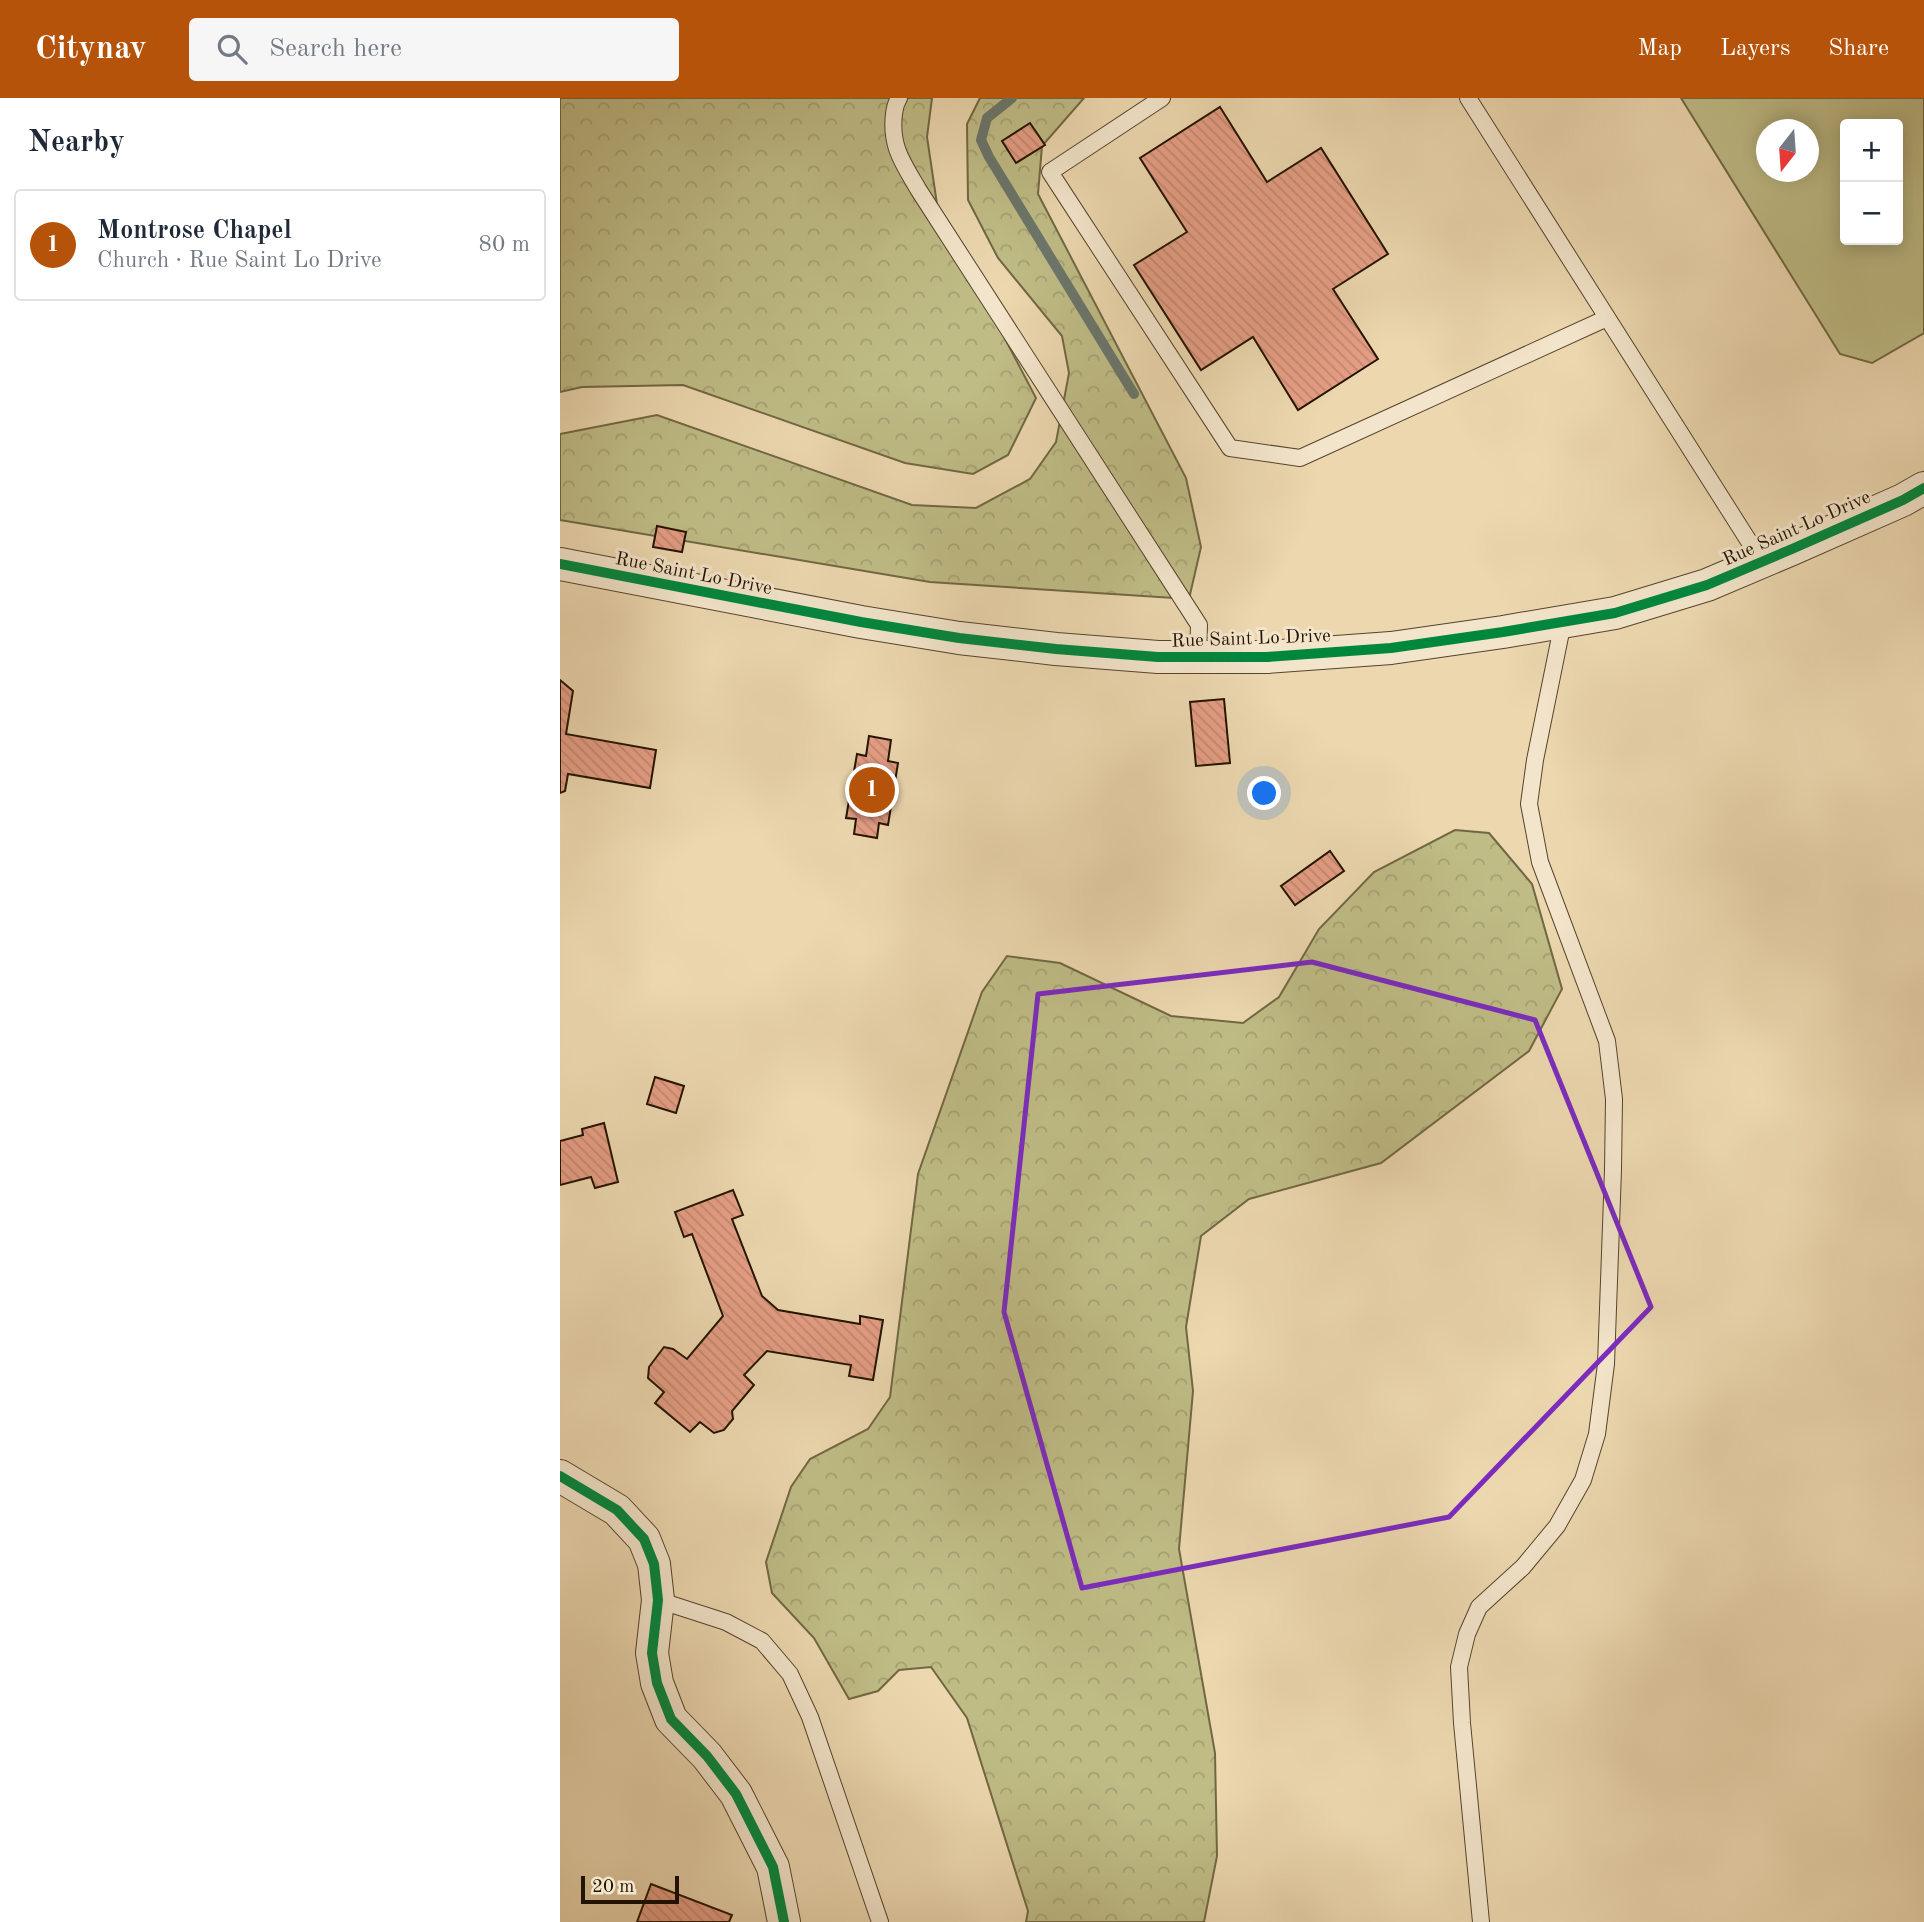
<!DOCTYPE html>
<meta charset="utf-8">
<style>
body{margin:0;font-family:"Old Standard TT",serif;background:#f6f6f7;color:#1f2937}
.controls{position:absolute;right:21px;top:21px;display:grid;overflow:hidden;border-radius:7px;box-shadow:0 4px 18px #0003}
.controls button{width:63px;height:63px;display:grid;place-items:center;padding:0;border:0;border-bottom:2px solid #e0e1e3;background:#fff;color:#1f2937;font:35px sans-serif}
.compass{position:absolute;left:1196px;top:21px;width:63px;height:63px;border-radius:50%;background:#fff;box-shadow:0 4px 18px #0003;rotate:197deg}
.scale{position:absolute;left:21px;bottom:18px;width:98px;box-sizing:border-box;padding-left:7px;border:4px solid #231300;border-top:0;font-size:19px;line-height:24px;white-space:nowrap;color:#231300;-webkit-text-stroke:5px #f3e5cb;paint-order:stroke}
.you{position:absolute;left:705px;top:696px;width:24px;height:24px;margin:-18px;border:5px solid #fff;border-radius:50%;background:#1a73e8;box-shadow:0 0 0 10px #1a73e833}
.badge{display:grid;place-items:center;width:46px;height:46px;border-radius:50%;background:#b45309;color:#fff;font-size:23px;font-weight:700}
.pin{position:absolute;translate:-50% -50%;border:4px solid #fff;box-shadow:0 2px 7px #0006}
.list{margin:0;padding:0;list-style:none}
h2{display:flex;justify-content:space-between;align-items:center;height:91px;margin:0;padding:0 28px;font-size:30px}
h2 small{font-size:23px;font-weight:400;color:#747a83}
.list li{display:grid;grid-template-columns:46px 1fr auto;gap:21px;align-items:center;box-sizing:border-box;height:112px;margin:0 14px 14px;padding:0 14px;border:2px solid #e0e1e3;border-radius:7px}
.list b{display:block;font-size:26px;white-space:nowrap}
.list p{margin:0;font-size:23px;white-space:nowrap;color:#747a83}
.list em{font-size:23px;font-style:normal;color:#747a83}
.icon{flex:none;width:38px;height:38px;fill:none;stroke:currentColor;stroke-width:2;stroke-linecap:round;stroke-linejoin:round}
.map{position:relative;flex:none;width:1364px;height:1824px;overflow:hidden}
header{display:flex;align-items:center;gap:42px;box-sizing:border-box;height:98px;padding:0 35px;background:#b45309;color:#fff}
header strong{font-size:33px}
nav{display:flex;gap:38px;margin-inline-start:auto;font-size:24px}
.search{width:490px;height:63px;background:#f6f6f7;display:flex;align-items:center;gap:18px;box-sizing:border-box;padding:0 24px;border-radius:7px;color:#747a83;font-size:26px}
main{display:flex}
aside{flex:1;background:#fff}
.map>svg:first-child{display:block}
.green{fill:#bfbc86;stroke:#716843;stroke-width:2;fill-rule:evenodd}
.forest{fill:url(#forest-crowns);stroke:#716843;stroke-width:2}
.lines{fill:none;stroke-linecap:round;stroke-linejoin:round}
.stream{stroke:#6a766b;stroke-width:10}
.building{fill:url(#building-back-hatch);stroke:#231300;stroke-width:2}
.lane-casing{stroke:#55442c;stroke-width:18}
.street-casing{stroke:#55442c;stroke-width:34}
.lane{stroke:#f3e5cb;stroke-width:16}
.street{stroke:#f3e5cb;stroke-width:32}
.cycleway-casing{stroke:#f3e5cb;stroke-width:15}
.cycleway{stroke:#00873e;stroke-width:10}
.marked{fill:none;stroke:#7b2cbf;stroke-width:5;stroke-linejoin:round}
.labels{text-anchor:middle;stroke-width:6;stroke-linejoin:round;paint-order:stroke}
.street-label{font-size:19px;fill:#231300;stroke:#f3e5cb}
</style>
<header>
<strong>Citynav</strong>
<div class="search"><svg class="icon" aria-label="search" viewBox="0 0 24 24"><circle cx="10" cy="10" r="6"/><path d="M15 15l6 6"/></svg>Search here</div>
<nav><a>Map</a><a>Layers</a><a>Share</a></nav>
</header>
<main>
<aside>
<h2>Nearby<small></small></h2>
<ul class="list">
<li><span class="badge">1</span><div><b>Montrose Chapel</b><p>Church · Rue Saint Lo Drive</p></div><em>80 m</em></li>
</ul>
</aside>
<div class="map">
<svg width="1364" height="1824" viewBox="0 0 1364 1824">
<defs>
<pattern id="forest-crowns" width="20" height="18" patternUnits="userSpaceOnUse" patternTransform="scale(1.75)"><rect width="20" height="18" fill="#bfbc86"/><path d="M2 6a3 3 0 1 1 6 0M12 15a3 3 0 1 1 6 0" fill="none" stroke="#a4a172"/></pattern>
<pattern id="building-back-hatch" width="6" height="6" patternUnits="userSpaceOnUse" patternTransform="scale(1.75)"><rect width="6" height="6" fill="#e59e85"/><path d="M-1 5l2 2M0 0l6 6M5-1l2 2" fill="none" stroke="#c48771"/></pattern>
</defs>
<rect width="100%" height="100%" fill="#ecd7af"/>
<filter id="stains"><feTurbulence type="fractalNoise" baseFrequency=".00286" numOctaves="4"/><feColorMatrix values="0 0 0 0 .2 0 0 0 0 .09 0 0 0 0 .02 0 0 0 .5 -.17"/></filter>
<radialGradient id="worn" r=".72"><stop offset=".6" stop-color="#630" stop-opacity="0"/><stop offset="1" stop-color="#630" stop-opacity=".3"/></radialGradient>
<!-- green -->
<path class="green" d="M 1121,0 L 1364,0 L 1364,235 L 1312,265 L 1280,256 ZM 1285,26 L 1338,26 L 1338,142 L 1285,142 ZM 1206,32 L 1248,32 L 1248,74 L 1206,74 Z"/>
<!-- forest -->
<g class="forest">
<path d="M 0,0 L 372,0 L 367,39 L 378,113 L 476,300 L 448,357 L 413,376 L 345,365 L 123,287 L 22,289 L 0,294 Z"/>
<path d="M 420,0 L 524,0 L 482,48 L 478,96 L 626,380 L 641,449 L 629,501 L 370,484 L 0,422 L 0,336 L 97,317 L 352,407 L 416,410 L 470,381 L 496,344 L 509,275 L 502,238 L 438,160 L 408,102 L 407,26 Z"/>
<path d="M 895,732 L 929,735 L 972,786 L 1002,891 L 969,953 L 821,1065 L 689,1101 L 641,1138 L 626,1229 L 633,1293 L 619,1451 L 655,1655 L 657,1758 L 644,1824 L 466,1824 L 468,1813 L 407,1620 L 371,1569 L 339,1572 L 318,1593 L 289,1601 L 254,1540 L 212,1495 L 206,1464 L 231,1389 L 250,1361 L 308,1331 L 330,1299 L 358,1076 L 422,894 L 447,858 L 500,865 L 611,918 L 683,925 L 719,899 L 759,831 L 814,774 Z"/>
</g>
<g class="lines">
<!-- stream -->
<path class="stream" d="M 452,0 L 427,20 L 421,42 L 429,59 L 574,296"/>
</g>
<!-- building -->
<g class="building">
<path d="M 660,9 L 707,84 L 761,50 L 828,156 L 773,191 L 818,261 L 738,312 L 693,239 L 641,272 L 574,167 L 627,134 L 580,60 Z"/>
<path d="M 470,25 L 485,47 L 456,65 L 442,43 Z"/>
<path d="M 97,428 L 126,434 L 122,454 L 93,449 Z"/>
<path d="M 0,582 L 13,593 L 6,636 L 96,652 L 90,690 L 8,676 L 5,693 L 0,695 Z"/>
<path d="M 664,601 L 670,665 L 636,668 L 630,604 Z"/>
<path d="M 309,638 L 331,642 L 328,663 L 338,665 L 328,727 L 319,725 L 317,740 L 294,736 L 296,721 L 286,720 L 297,656 L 306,658 Z"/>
<path d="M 770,753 L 784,773 L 735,807 L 721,788 Z"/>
<path d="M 95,979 L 124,988 L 116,1015 L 87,1006 Z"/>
<path d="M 44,1025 L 58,1084 L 35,1090 L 31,1079 L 0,1087 L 0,1043 L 23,1037 L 22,1031 Z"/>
<path d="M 173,1092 L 183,1117 L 172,1121 L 202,1198 L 218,1212 L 300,1226 L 300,1218 L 323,1222 L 313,1282 L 289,1278 L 291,1267 L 207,1253 L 184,1277 L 194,1287 L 172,1313 L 173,1321 L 164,1332 L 154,1335 L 140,1324 L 130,1334 L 95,1305 L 104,1294 L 88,1280 L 89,1269 L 104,1249 L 113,1251 L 127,1261 L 163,1218 L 132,1136 L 124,1139 L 115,1114 Z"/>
<path d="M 91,1786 L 172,1817 L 169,1824 L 77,1824 Z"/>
</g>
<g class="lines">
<!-- lane casing -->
<g class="lane-casing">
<g id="lane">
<path d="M 339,0 C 335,6 335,10 334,16 C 330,48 343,65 358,91 L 639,527 L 638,559"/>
<path d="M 602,0 L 490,74 L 670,350 L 740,360 L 1047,220"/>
<path d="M 908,0 L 1202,464"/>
<path d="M 98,1502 L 166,1524 L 202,1543 L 230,1576 L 250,1619 L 320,1824"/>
<path d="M 921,1824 L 902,1625 L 899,1569 L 907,1536 L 919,1509 L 963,1469 L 997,1428 L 1023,1382 L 1037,1336 L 1046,1266 L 1053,1072 L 1054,1001 L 1047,943 L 980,764 L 969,706 L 975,662 L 1003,524"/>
</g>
</g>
<!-- street casing -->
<g class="street-casing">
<g id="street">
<path d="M 0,466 L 301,524 L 399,540 L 496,551 L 598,559 L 707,559 L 831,550 L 943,534 L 1055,515 L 1147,487 L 1232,451 L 1343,402 L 1364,390"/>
<path d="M 0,1378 L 57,1412 L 84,1441 L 94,1466 L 98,1502 L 92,1555 L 97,1585 L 111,1621 L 147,1658 L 176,1696 L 213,1769 L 224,1824"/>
</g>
</g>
<!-- lane -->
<use href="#lane" class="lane"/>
<!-- street -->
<use href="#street" class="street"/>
<!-- cycleway casing -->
<g class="cycleway-casing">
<g id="cycleway">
<path d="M 0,466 L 301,524 L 399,540 L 496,551 L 598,559 L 707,559 L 831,550 L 943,534 L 1055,515 L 1147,487 L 1232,451 L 1343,402 L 1364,390"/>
<path d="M 0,1378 L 57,1412 L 84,1441 L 94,1466 L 98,1502 L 92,1555 L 97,1585 L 111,1621 L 147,1658 L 176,1696 L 213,1769 L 224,1824"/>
</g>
</g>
<!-- cycleway -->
<use href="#cycleway" class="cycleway"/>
</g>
<!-- marked area -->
<path class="marked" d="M 752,864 L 975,922 L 1091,1209 L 889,1419 L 522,1490 L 444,1214 L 478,896 Z"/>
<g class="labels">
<!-- street labels -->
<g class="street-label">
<text transform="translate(1236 429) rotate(-24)" y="7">Rue Saint Lo Drive</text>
<text transform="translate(134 474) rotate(11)" y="7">Rue Saint Lo Drive</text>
<text transform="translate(691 539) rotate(-2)" y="7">Rue Saint Lo Drive</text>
</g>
</g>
<rect width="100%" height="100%" filter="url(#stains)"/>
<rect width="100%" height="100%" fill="url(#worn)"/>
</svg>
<div class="controls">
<button>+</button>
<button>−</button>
</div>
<svg class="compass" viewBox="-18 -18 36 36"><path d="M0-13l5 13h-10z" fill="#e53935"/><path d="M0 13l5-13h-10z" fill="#747a83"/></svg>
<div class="scale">20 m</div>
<div class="you"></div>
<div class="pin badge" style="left:312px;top:692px">1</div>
</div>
</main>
